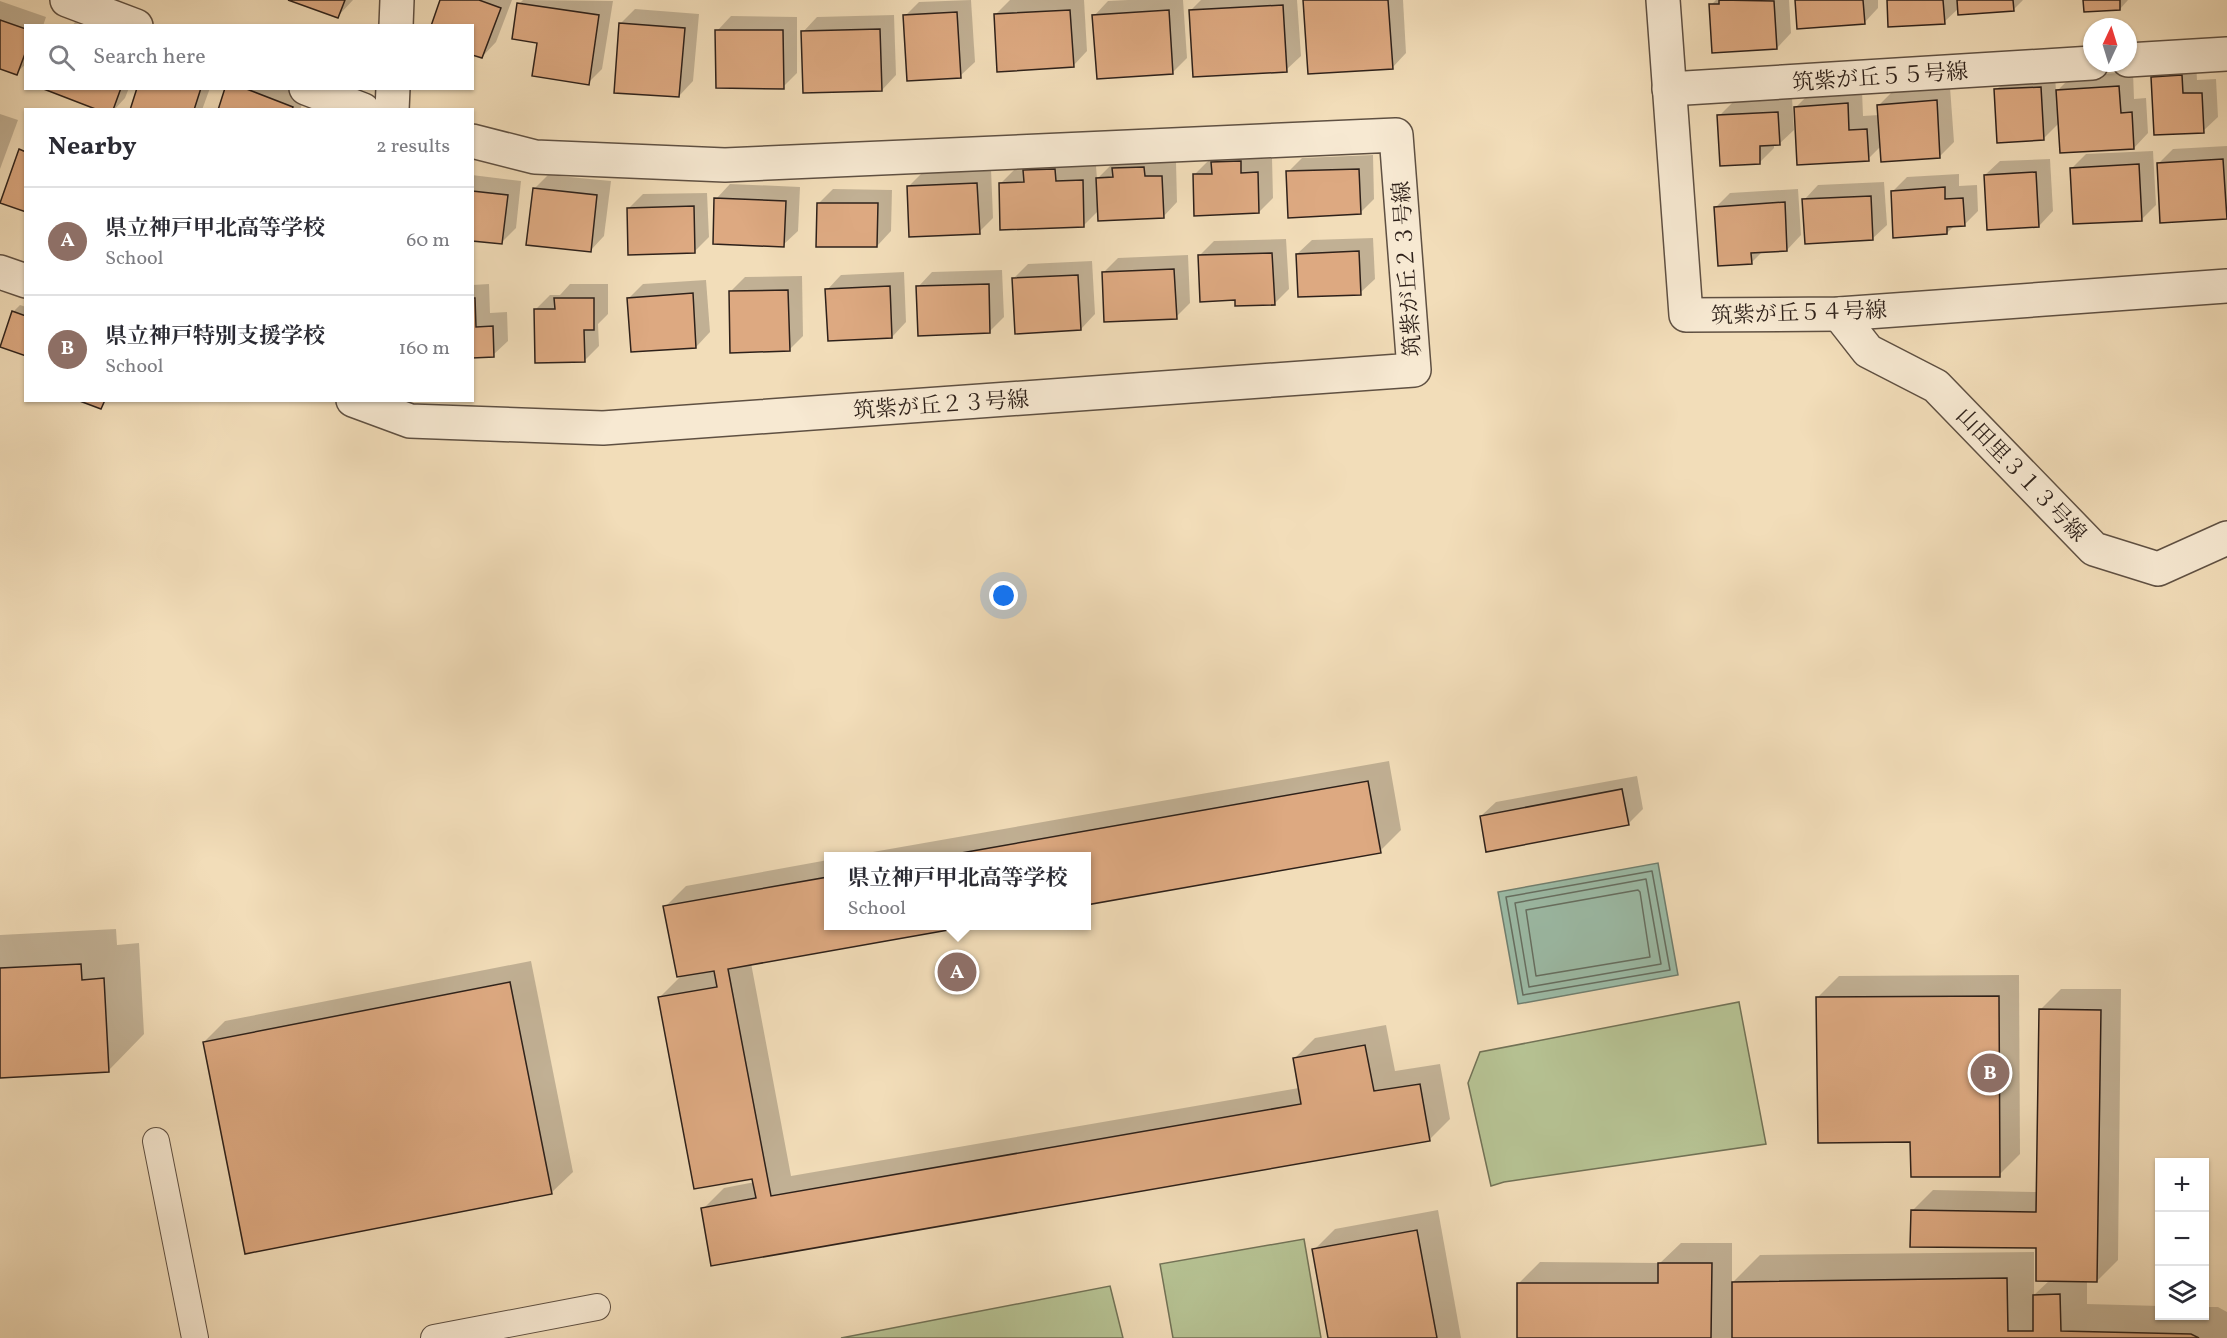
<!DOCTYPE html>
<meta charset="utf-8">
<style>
body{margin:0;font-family:Vollkorn,"Noto Serif JP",serif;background:#f7f7f7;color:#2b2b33}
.controls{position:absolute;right:18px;bottom:18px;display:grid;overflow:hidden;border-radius:0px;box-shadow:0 2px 4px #0004}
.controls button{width:54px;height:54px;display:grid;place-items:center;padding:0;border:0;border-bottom:2px solid #e1e1e2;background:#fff;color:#2b2b33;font:30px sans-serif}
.compass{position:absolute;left:2083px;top:18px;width:54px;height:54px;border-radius:50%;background:#fff;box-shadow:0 2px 4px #0004;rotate:4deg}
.you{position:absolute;left:1004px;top:596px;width:21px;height:21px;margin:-15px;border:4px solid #fff;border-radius:50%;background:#1a73e8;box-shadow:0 0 0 9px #1a73e833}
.badge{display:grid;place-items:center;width:39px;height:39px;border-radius:50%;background:#8f2418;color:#fff;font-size:20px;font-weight:700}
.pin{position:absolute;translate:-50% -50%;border:3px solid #fff;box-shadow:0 2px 6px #0006}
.popup{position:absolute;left:824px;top:852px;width:267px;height:78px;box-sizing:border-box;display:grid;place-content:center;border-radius:0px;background:#fff;filter:drop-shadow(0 2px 4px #0005);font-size:20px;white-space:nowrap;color:#7c7c81}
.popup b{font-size:22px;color:#2b2b33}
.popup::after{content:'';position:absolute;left:50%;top:100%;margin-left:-12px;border:12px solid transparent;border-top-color:#fff}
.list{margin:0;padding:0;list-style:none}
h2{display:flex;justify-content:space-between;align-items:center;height:78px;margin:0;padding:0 24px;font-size:26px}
h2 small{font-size:20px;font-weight:400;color:#7c7c81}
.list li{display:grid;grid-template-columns:39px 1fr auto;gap:18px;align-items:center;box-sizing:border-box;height:108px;padding:0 24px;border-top:2px solid #e1e1e2}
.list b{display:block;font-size:22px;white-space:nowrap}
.list p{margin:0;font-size:20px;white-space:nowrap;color:#7c7c81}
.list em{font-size:20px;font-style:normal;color:#7c7c81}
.icon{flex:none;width:33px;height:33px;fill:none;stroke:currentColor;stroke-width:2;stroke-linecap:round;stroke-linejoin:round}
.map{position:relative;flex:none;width:2227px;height:1338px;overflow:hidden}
.search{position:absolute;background:#fff;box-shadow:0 2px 4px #0004;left:24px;top:24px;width:450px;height:66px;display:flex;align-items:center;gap:15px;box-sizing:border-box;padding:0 21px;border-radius:0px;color:#7c7c81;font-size:22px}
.panel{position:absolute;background:#fff;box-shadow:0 2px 4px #0004;left:24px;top:108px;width:450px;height:294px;border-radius:0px}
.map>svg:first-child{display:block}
.green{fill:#b6c293;stroke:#727256;stroke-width:1.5}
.water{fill:#9cbda9;stroke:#707f70;stroke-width:1.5}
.shadow{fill:#0003}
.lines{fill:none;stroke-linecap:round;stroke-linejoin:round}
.shore{stroke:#656f62;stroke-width:1.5}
.building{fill:#dda981;stroke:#2e211a;stroke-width:1.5}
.lane-casing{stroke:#5f5042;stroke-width:28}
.street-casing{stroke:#5f5042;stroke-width:36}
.lane{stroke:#f7e9d2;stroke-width:26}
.street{stroke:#f7e9d2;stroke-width:33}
.labels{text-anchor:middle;stroke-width:4.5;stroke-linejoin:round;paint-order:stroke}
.street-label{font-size:22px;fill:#2e211a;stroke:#f7e9d2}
</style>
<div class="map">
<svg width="2227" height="1338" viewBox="0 0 2227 1338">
<rect width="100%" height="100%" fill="#f2ddb9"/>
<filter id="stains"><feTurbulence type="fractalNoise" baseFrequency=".00333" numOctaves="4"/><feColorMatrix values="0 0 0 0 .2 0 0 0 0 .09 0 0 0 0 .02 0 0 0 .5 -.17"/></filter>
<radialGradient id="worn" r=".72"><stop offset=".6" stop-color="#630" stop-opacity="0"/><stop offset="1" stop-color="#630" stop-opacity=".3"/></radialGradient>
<!-- green -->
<g class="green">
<path d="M 1739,1002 L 1766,1144 L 1504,1182 L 1491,1186 L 1468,1083 L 1480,1052 Z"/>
<path d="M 1304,1239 L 1321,1338 L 1173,1338 L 1160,1264 Z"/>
<path d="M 1110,1286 L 1123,1338 L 841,1338 Z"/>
</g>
<!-- water -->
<path class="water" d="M 1658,863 L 1678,975 L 1518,1004 L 1498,892 Z"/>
<!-- shadow -->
<g class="shadow">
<path d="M 293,0 L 353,0 L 338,16 Z"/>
<path d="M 442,0 L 512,0 L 496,42 L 482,57 L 472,26 Z"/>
<path d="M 523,0 L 613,1 L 602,69 L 588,83 L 539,42 L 519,4 Z"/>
<path d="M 971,0 L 975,62 L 960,76 L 905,16 L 919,2 Z"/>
<path d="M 1010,0 L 1084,0 L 1087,51 L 1073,66 L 995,15 Z"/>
<path d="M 1128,0 L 1183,0 L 1187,58 L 1172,73 L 1094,16 L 1108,1 Z"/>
<path d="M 1201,0 L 1297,0 L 1301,56 L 1286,70 L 1191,10 Z"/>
<path d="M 1305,0 L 1403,0 L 1406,53 L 1392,68 Z"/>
<path d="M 1716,0 L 1789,0 L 1791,33 L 1777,48 L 1711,5 Z"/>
<path d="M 1797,0 L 1878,0 L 1878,8 L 1864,23 Z"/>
<path d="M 1888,0 L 2023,0 L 2013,10 L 1959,8 L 1944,22 Z"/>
<path d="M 2085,0 L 2128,0 L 2120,9 Z"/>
<path d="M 0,1 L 46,17 L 43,26 L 26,26 L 26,64 L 16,73 L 0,68 Z"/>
<path d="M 635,9 L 699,14 L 693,81 L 679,96 L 621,23 Z"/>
<path d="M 894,15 L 896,75 L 882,90 L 803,32 L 817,17 Z"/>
<path d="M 731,16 L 797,17 L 797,73 L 783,87 L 717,31 Z"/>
<path d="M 75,22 L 84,26 L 72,26 Z"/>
<path d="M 2196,62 L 2197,80 L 2216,79 L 2218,117 L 2203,131 L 2152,77 L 2166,63 Z"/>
<path d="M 2133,72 L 2134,99 L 2146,98 L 2148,133 L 2134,148 L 2059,123 L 2044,138 L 1996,90 L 2010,76 L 2055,73 L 2056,92 L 2072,76 Z"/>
<path d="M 1950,87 L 1954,142 L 1939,157 L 1881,146 L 1868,159 L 1795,108 L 1810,93 L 1862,90 L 1863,116 L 1879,115 L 1879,105 L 1893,91 Z"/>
<path d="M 44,88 L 129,88 L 125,98 L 114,110 L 103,110 Z"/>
<path d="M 139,88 L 210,88 L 202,110 L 131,110 Z"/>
<path d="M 227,88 L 297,88 L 306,92 L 300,110 L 219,110 Z"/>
<path d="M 1792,98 L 1794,130 L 1779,144 L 1774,144 L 1774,148 L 1760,162 L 1719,116 L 1733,102 Z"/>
<path d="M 0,114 L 18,120 L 0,169 Z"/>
<path d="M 2227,146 L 2227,217 L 2226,218 L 2159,163 L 2173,149 Z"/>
<path d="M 1254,148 L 1255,159 L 1272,158 L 1273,198 L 1259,212 L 1194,175 L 1209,160 L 1216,160 L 1227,149 Z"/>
<path d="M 2153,151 L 2156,205 L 2142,219 L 2071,169 L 2086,154 Z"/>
<path d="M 1158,153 L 1159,162 L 1176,162 L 1177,202 L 1163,217 L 1099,210 L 1084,225 L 1000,184 L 1015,169 L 1027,169 L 1039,157 L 1069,155 L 1070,167 L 1096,166 L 1097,179 L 1112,164 Z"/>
<path d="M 1373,155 L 1374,199 L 1360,213 L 1288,172 L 1302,158 Z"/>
<path d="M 2050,159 L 2053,211 L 2039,226 L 1985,175 L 2000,161 Z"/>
<path d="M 991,169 L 993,218 L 979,232 L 909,186 L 923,172 Z"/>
<path d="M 1959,174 L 1959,186 L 1977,185 L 1978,211 L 1964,225 L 1954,226 L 1947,233 L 1892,192 L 1907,177 Z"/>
<path d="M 472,175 L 521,181 L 516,228 L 501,243 L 472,239 Z"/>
<path d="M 548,175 L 611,181 L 604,236 L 590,251 L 534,189 Z"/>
<path d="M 1884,182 L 1887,225 L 1872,239 L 1804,200 L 1818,185 Z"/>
<path d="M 730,184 L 800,187 L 798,231 L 783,245 L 716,199 Z"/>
<path d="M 833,189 L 892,190 L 891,231 L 877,246 L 818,204 Z"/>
<path d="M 1798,189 L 1801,235 L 1787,250 L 1763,251 L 1751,263 L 1716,207 L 1730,193 Z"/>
<path d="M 707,193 L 709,237 L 694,252 L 629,208 L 643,194 Z"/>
<path d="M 1373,238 L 1375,279 L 1360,293 L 1297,254 L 1312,240 Z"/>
<path d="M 1286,239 L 1289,289 L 1274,304 L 1237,299 L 1199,256 L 1214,241 Z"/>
<path d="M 1188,255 L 1190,303 L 1176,317 L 1103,273 L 1118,258 Z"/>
<path d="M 1092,261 L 1095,314 L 1081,329 L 1014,278 L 1028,264 Z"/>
<path d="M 1002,270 L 1004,317 L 989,332 L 918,287 L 932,272 Z"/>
<path d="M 904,272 L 906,322 L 892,337 L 827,290 L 841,275 Z"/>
<path d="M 802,276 L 803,336 L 789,350 L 731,291 L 745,277 Z"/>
<path d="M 706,280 L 710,332 L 696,347 L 629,298 L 643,284 Z"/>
<path d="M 489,284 L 490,313 L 507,312 L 508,341 L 493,355 L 472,356 L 472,285 Z"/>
<path d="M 570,284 L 608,284 L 608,314 L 598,324 L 599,346 L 584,361 L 536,309 L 550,295 L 560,295 Z"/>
<path d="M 20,305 L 26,307 L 26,355 L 13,312 Z"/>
<path d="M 1389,761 L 1401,830 L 1380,851 L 1086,904 L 1086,856 L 850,856 Z"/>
<path d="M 1637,776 L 1643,809 L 1629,823 L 1481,816 L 1496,802 Z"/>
<path d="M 828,860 L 828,926 L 963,926 L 751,963 L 791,1176 L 1299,1088 L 1294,1059 L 1315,1038 L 1386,1025 L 1395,1071 L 1440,1064 L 1450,1119 L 1429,1140 L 703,1209 L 724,1188 L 755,1182 L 659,998 L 682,975 L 665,907 L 686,886 Z"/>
<path d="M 116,929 L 117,945 L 139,943 L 144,1034 L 109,1070 L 0,1076 L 0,935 Z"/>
<path d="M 531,961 L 573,1172 L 551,1193 L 204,1042 L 225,1021 Z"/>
<path d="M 2019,975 L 2020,1154 L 1999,1175 L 1911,1141 L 1818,997 L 1839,976 Z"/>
<path d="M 2061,989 L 2121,989 L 2118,1260 L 2097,1281 L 2087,1281 L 2087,1304 L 2160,1306 L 2160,1316 L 2204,1316 L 2204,1307 L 2218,1307 L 2227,1312 L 2227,1338 L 1519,1338 L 1519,1283 L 1540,1262 L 1660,1263 L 1681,1243 L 1732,1243 L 1732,1283 L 1760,1255 L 2034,1252 L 2034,1295 L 2050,1280 L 2038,1246 L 1912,1211 L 1933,1190 L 2038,1192 L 2040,1010 Z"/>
<path d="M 1438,1210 L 1461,1338 L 1330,1338 L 1314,1250 L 1335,1229 Z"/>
</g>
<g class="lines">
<!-- shore -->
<g class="shore">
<path d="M 1652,871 L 1670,970 L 1523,995 L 1506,897 Z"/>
<path d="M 1646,879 L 1661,964 L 1529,987 L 1515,903 Z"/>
<path d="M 1638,890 L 1640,892 L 1650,957 L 1536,976 L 1526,910 Z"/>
</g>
</g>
<!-- building -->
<g class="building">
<path d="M 288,0 L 345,0 L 338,18 Z"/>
<path d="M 440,0 L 479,0 L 501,8 L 482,58 L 472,55 L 472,26 L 431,26 Z"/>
<path d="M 1303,0 L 1388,0 L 1393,69 L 1308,74 Z"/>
<path d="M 1719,0 L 1774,1 L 1777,49 L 1712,53 L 1709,4 L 1719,4 Z"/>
<path d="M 1795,0 L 1863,0 L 1865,24 L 1797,29 Z"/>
<path d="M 1887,0 L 1943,0 L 1945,24 L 1888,27 Z"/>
<path d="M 1957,0 L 2013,0 L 2014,11 L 1958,15 Z"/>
<path d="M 2083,0 L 2120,0 L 2120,10 L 2084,12 Z"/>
<path d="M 517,3 L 599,15 L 589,85 L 532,76 L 537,43 L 512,39 Z"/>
<path d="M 1283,5 L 1287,72 L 1193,77 L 1189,10 Z"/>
<path d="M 1070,10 L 1074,67 L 997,72 L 994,14 Z"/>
<path d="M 1169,10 L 1173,74 L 1097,79 L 1092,15 Z"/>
<path d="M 957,12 L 961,78 L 907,81 L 903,15 Z"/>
<path d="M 0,20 L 26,29 L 26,51 L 17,75 L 0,69 Z"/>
<path d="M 619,23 L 685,28 L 679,97 L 614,93 Z"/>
<path d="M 880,29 L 882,91 L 803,93 L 801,31 Z"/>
<path d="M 715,30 L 783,30 L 784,89 L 716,88 Z"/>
<path d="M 2182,75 L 2183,93 L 2202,93 L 2204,133 L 2154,135 L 2151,77 Z"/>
<path d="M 2119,86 L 2121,113 L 2132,112 L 2134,149 L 2060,153 L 2056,90 Z"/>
<path d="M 2041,87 L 2044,140 L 1997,143 L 1994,89 Z"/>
<path d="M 41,88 L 121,88 L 113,110 L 98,110 Z"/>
<path d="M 137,88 L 201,88 L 194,110 L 130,110 Z"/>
<path d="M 225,88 L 244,88 L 293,107 L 292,110 L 218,110 Z"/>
<path d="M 1937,100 L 1940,158 L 1881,162 L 1877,105 Z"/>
<path d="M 1848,103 L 1849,130 L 1867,129 L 1869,161 L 1797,165 L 1794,107 Z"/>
<path d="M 1778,112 L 1780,145 L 1760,146 L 1760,164 L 1720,166 L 1717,115 Z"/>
<path d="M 19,149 L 26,152 L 26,212 L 0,203 Z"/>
<path d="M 2223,159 L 2227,219 L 2160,223 L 2157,163 Z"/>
<path d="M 1241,161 L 1241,173 L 1258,172 L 1259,213 L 1194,216 L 1193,174 L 1212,174 L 1211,162 Z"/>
<path d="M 2139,164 L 2142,221 L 2073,224 L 2070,168 Z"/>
<path d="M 1144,167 L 1145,176 L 1162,176 L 1164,218 L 1098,221 L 1096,178 L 1113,177 L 1112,168 Z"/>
<path d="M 1055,169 L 1056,181 L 1083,180 L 1084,227 L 1000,230 L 999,183 L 1024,182 L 1023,170 Z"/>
<path d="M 1359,169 L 1361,214 L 1288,218 L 1286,171 Z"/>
<path d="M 2036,172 L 2039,227 L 1987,230 L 1984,175 Z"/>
<path d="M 977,183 L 980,234 L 909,237 L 907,186 Z"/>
<path d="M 1945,187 L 1945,199 L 1963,198 L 1965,226 L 1947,227 L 1947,234 L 1893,238 L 1891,191 Z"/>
<path d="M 533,188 L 597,195 L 591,252 L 526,245 Z"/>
<path d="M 472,191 L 508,195 L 502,244 L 472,241 Z"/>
<path d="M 1871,196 L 1873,240 L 1805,244 L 1802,199 Z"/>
<path d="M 714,198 L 786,201 L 784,247 L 713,244 Z"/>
<path d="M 1785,202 L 1787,251 L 1751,253 L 1752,264 L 1718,266 L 1714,207 Z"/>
<path d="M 817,203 L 878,203 L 877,247 L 816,247 Z"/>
<path d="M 694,206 L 695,253 L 628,255 L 627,208 Z"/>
<path d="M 1359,251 L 1361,295 L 1298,297 L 1296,254 Z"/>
<path d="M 1272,253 L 1275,305 L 1235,306 L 1235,300 L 1200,302 L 1198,255 Z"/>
<path d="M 1174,269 L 1177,319 L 1104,322 L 1102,272 Z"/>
<path d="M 1078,275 L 1081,330 L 1015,334 L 1012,278 Z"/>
<path d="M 989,284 L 990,333 L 918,336 L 916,286 Z"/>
<path d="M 890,286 L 892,338 L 828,341 L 825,289 Z"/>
<path d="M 788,290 L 790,351 L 730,353 L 729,291 Z"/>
<path d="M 693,293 L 696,348 L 631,352 L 627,298 Z"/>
<path d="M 472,298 L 475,298 L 476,327 L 493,326 L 494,357 L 472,358 Z"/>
<path d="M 554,298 L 594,298 L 594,330 L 584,330 L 585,362 L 535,363 L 534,309 L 555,309 Z"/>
<path d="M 12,311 L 26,316 L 26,356 L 0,347 Z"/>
<path d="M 77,400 L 105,400 L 101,409 Z"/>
<path d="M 1368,781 L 1381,853 L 1086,905 L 1086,856 L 944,856 Z"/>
<path d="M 1622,789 L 1629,825 L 1486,852 L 1480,816 Z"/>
<path d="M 828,877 L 828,926 L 971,926 L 728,969 L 771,1196 L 1301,1104 L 1293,1058 L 1365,1045 L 1374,1091 L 1420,1084 L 1430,1141 L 711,1266 L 701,1208 L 756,1198 L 752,1179 L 694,1189 L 658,997 L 717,987 L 714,971 L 677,977 L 663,906 Z"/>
<path d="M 81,964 L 82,980 L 104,978 L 109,1072 L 0,1078 L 0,968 Z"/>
<path d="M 510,982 L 552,1194 L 245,1254 L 203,1042 Z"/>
<path d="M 1999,996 L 2000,1177 L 1911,1177 L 1910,1142 L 1818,1143 L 1816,997 Z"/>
<path d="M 2039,1009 L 2101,1010 L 2097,1282 L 2036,1281 L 2036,1248 L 1910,1247 L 1911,1210 L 2036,1212 Z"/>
<path d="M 1417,1230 L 1437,1338 L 1328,1338 L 1312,1249 Z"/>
<path d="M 1658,1263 L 1712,1263 L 1711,1338 L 1517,1338 L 1517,1283 L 1658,1283 Z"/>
<path d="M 2007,1278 L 2008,1331 L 2033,1331 L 2033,1295 L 2060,1294 L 2061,1331 L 2191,1334 L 2199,1338 L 1732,1338 L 1732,1282 Z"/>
</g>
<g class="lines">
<!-- lane casing -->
<g class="lane-casing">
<g id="lane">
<path d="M 156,1141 L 195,1338"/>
<path d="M 434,1338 L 597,1307"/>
</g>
</g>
<!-- street casing -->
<g class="street-casing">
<g id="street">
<path d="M 67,0 L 136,26"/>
<path d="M 1663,0 L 1686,315 L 1839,314 L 2227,286"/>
<path d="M 396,26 L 397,0"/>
<path d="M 2128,60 L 2227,54"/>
<path d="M 306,88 L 363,110"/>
<path d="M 1669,89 L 2092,63"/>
<path d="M 392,110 L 393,88"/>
<path d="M 0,272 L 26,281"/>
<path d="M 1839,314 L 1868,351 L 1936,386 L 2094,549 L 2158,569 L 2227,538"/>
<path d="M 353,400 L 410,421 L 603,428 L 1414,370 L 1396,135 L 725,165 L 535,157 L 472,141"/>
</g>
</g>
<!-- lane -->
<use href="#lane" class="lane"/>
<!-- street -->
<use href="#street" class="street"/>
</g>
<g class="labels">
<!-- street labels -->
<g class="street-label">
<text transform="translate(1880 76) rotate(-4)" y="8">筑紫が丘５５号線</text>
<text transform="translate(1406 269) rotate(-94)" y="8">筑紫が丘２３号線</text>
<text transform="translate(1799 312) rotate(-2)" y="8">筑紫が丘５４号線</text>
<text transform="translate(941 404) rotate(-4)" y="8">筑紫が丘２３号線</text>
<text transform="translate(2022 474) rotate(46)" y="8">山田里３１３号線</text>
</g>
</g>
<rect width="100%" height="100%" filter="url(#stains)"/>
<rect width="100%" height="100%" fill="url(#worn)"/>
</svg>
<div class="controls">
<button>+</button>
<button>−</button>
<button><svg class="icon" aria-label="layers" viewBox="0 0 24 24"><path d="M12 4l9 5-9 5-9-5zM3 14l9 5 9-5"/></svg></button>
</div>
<svg class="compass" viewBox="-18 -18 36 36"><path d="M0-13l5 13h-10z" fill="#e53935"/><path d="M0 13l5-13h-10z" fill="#7c7c81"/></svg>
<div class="you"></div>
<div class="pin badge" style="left:957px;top:972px;background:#8d6e63">A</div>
<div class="popup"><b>県立神戸甲北高等学校</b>School</div>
<div class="pin badge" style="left:1990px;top:1073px;background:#8d6e63">B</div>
<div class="search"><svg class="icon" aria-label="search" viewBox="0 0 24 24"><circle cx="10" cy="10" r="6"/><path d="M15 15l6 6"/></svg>Search here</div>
<section class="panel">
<h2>Nearby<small>2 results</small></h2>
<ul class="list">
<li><span class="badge" style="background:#8d6e63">A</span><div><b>県立神戸甲北高等学校</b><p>School</p></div><em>60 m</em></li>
<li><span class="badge" style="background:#8d6e63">B</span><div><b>県立神戸特別支援学校</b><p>School</p></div><em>160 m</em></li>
</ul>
</section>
</div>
